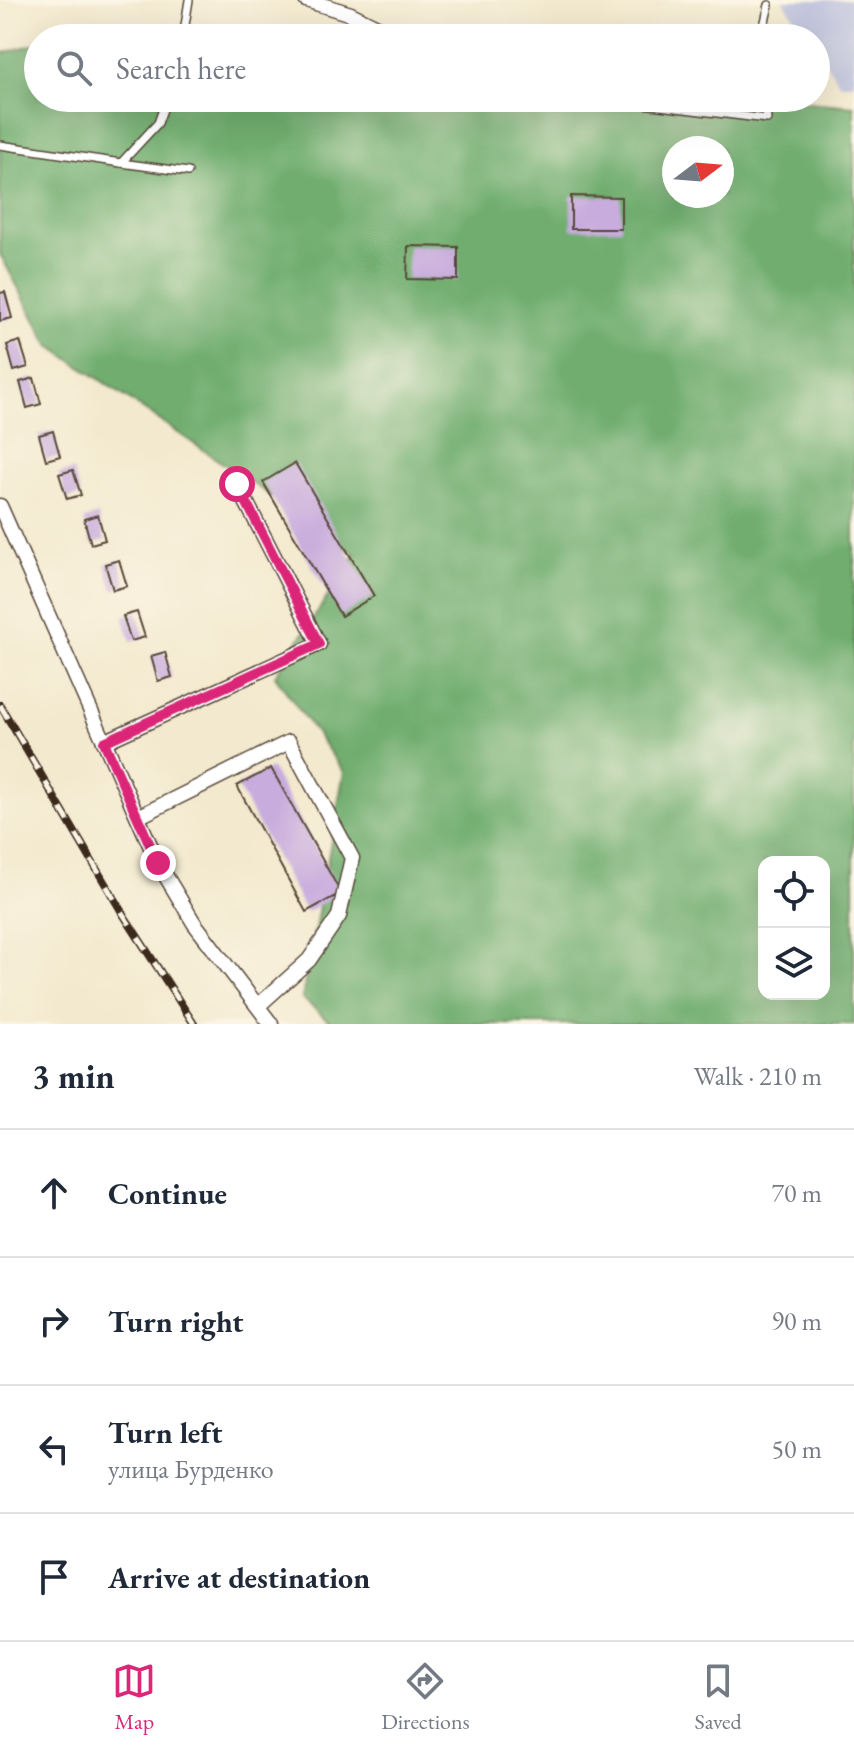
<!DOCTYPE html>
<meta charset="utf-8">
<style>
body{margin:0;font-family:"EB Garamond",serif;background:#f2f2f3;color:#1f2937}
.controls{position:absolute;right:24px;bottom:24px;display:grid;overflow:hidden;border-radius:16px;box-shadow:0 8px 32px #0002}
.controls button{width:72px;height:72px;display:grid;place-items:center;padding:0;border:0;border-bottom:2px solid #e0e1e3;background:#fff;color:#1f2937;font:40px sans-serif}
.compass{position:absolute;left:662px;top:136px;width:72px;height:72px;border-radius:50%;background:#fff;box-shadow:0 8px 32px #0002;rotate:74deg}
.stop{position:absolute;width:24px;height:24px;margin:-18px;border:6px solid #db2777;border-radius:50%;background:#fff}
.stop.end{background:#db2777;border-color:#fff;box-shadow:0 2px 8px #0008}
.list{margin:0;padding:0;list-style:none}
h2{display:flex;justify-content:space-between;align-items:center;height:104px;margin:0;padding:0 32px;font-size:34px}
h2 small{font-size:26px;font-weight:400;color:#747a83}
.list li{display:grid;grid-template-columns:52px 1fr auto;gap:24px;align-items:center;box-sizing:border-box;height:128px;padding:0 32px;border-top:2px solid #e0e1e3}
.list b{display:block;font-size:30px;white-space:nowrap}
.list p{margin:0;font-size:26px;white-space:nowrap;color:#747a83}
.list em{font-size:26px;font-style:normal;color:#747a83}
.icon{flex:none;width:44px;height:44px;fill:none;stroke:currentColor;stroke-width:2;stroke-linecap:round;stroke-linejoin:round}
.map{position:relative;flex:none;width:854px;height:1024px;overflow:hidden}
.search{position:absolute;background:#fff;box-shadow:0 8px 32px #0002;left:24px;right:24px;top:24px;height:88px;display:flex;align-items:center;gap:20px;box-sizing:border-box;padding:0 28px;border-radius:44px;color:#747a83;font-size:30px}
.sheet{height:616px;background:#fff}
nav{display:flex;justify-content:space-around;align-items:center;box-sizing:border-box;height:112px;border-top:2px solid #e0e1e3;background:#fff;font-size:22px;color:#747a83}
nav a{display:grid;justify-items:center;gap:4px}
nav .on{color:#db2777}
.map>svg:first-child{display:block}
.industrial{fill:#bec2dd}
.forest{fill:#6fad6e;stroke:#556c46;stroke-width:2;fill-rule:evenodd}
.building{fill:#c8acdd}
.lines{fill:none;stroke-linecap:round;stroke-linejoin:round}
.lane-casing{stroke:#574738;stroke-width:10}
.street-casing{stroke:#574738;stroke-width:17}
.lane{stroke:#fff;stroke-width:7}
.street{stroke:#fff;stroke-width:14}
.rail-casing{stroke:#3b2a1e;stroke-width:8}
.rail{stroke:#fcf5e5;stroke-width:5;stroke-dasharray:15;stroke-linecap:butt}
.route{stroke:#db2777;stroke-width:10}
</style>
<div class="map">
<svg width="854" height="1024" viewBox="0 0 854 1024">
<rect width="100%" height="100%" fill="#fcf5e5"/>
<filter id="ink" filterUnits="userSpaceOnUse"><feTurbulence type="fractalNoise" baseFrequency=".0125" numOctaves="2"/><feDisplacementMap in="SourceGraphic" scale="16" xChannelSelector="R" yChannelSelector="G"/><feConvolveMatrix kernelMatrix="1 2 1 2 8 2 1 2 1" color-interpolation-filters="sRGB"/></filter>
<filter id="wash" filterUnits="userSpaceOnUse"><feTurbulence type="fractalNoise" baseFrequency=".006" numOctaves="4" result="noise"/><feDisplacementMap in="SourceGraphic" scale="32" xChannelSelector="R" yChannelSelector="G"/><feGaussianBlur stdDeviation="1.8" result="paint"/><feColorMatrix in="noise" values="0 0 0 0 0 0 0 0 0 0 0 0 0 0 0 0 0 1.4 0 .05"/><feComposite in="paint" operator="in"/></filter>
<g filter="url(#wash)">
<rect width="100%" height="100%" fill="#f3e9ce"/>
<!-- industrial -->
<path class="industrial" d="M 783,0 L 854,0 L 854,84 L 840,84 L 816,49 L 816,38 L 808,38 Z"/>
<!-- forest -->
<path class="forest" d="M 38,43 L 38,98 L 762,98 L 854,106 L 854,1024 L 333,1024 L 302,998 L 344,772 L 275,676 L 356,554 L 49,345 L 0,254 L 0,54 ZM 674,148 L 722,148 L 722,196 L 674,196 ZM 764,862 L 824,862 L 824,994 L 764,994 Z"/>
<g id="blocks">
<!-- building -->
<g class="building">
<path d="M 571,196 L 621,197 L 621,229 L 571,229 Z"/>
<path d="M 408,246 L 458,247 L 458,280 L 407,279 Z"/>
<path d="M 5,292 L 12,318 L 0,321 L 0,293 Z"/>
<path d="M 20,341 L 28,367 L 14,371 L 7,345 Z"/>
<path d="M 34,378 L 41,404 L 27,408 L 20,382 Z"/>
<path d="M 53,431 L 60,456 L 46,460 L 39,435 Z"/>
<path d="M 295,463 L 374,596 L 341,616 L 263,482 Z"/>
<path d="M 73,470 L 81,495 L 67,499 L 59,474 Z"/>
<path d="M 98,515 L 105,540 L 91,544 L 84,519 Z"/>
<path d="M 119,560 L 127,586 L 113,590 L 105,564 Z"/>
<path d="M 137,612 L 145,637 L 131,641 L 123,616 Z"/>
<path d="M 165,652 L 172,677 L 158,681 L 151,656 Z"/>
<path d="M 271,768 L 341,893 L 306,912 L 237,786 Z"/>
</g>
</g>
</g>
<g filter="url(#ink)">
<use href="#blocks" fill-opacity="0" stroke="#574738" stroke-width="2"/>
<g class="lines">
<!-- lane casing -->
<g class="lane-casing">
<g id="lane">
<path d="M 183,38 L 189,0"/>
<path d="M 761,38 L 769,5"/>
<path d="M 618,101 L 767,119 L 764,98"/>
<path d="M 0,145 L 121,163 L 158,123 L 167,98"/>
<path d="M 121,163 L 188,172"/>
</g>
</g>
<!-- street casing -->
<g class="street-casing">
<g id="street">
<path d="M 306,0 L 351,14 L 399,38"/>
<path d="M 601,98 L 618,101"/>
<path d="M 0,506 L 158,863 L 194,923 L 271,1024"/>
<path d="M 104,742 L 319,644 L 237,484"/>
<path d="M 138,817 L 289,742 L 352,858 L 339,916 L 309,960 L 258,1006"/>
</g>
</g>
<!-- lane -->
<use href="#lane" class="lane"/>
<!-- street -->
<use href="#street" class="street"/>
<!-- rail casing -->
<g class="rail-casing">
<path id="rail" d="M 0,705 L 123,914 L 194,1024"/>
</g>
<!-- rail -->
<use href="#rail" class="rail"/>
</g>
</g>
<g class="lines" filter="url(#ink)">
<!-- route -->
<path class="route" d="M 158,863 L 104,742 L 319,644 L 237,484"/>
</g>
</svg>
<div class="controls">
<button><svg class="icon" aria-label="locate" viewBox="0 0 24 24"><circle cx="12" cy="12" r="6"/><path d="M12 2v4M12 18v4M2 12h4M18 12h4"/></svg></button>
<button><svg class="icon" aria-label="layers" viewBox="0 0 24 24"><path d="M12 4l9 5-9 5-9-5zM3 14l9 5 9-5"/></svg></button>
</div>
<svg class="compass" viewBox="-18 -18 36 36"><path d="M0-13l5 13h-10z" fill="#e53935"/><path d="M0 13l5-13h-10z" fill="#747a83"/></svg>
<div class="stop" style="left:237px;top:484px"></div>
<div class="stop end" style="left:158px;top:863px"></div>
<div class="search"><svg class="icon" aria-label="search" viewBox="0 0 24 24"><circle cx="10" cy="10" r="6"/><path d="M15 15l6 6"/></svg>Search here</div>
</div>
<section class="sheet">
<h2>3 min<small>Walk · 210 m</small></h2>
<ul class="list">
<li><svg class="icon" aria-label="ahead" viewBox="0 0 24 24"><path d="M12 20V5M6 11l6-6 6 6"/></svg><div><b>Continue</b></div><em>70 m</em></li>
<li><svg class="icon" aria-label="right" viewBox="0 0 24 24"><path d="M7 20v-9h11M14 6l5 5-5 5"/></svg><div><b>Turn right</b></div><em>90 m</em></li>
<li><svg class="icon" aria-label="left" viewBox="0 0 24 24"><path d="M17 20v-9H6M10 6l-5 5 5 5"/></svg><div><b>Turn left</b><p>улица Бурденко</p></div><em>50 m</em></li>
<li><svg class="icon" aria-label="arrive" viewBox="0 0 24 24"><path d="M6 21V4h12l-3 4 3 4H6"/></svg><div><b>Arrive at destination</b></div></li>
</ul>
</section>
<nav>
<a class="on"><svg class="icon" aria-label="map" viewBox="0 0 24 24"><path d="M3 6l6-2 6 2 6-2v14l-6 2-6-2-6 2zM9 4v14M15 6v14"/></svg>Map</a>
<a><svg class="icon" aria-label="directions" viewBox="0 0 24 24"><path d="M12 3l9 9-9 9-9-9zM9 14v-3h6M13 9l2 2-2 2"/></svg>Directions</a>
<a><svg class="icon" aria-label="saved" viewBox="0 0 24 24"><path d="M7 4h10v16l-5-4-5 4z"/></svg>Saved</a>
</nav>
